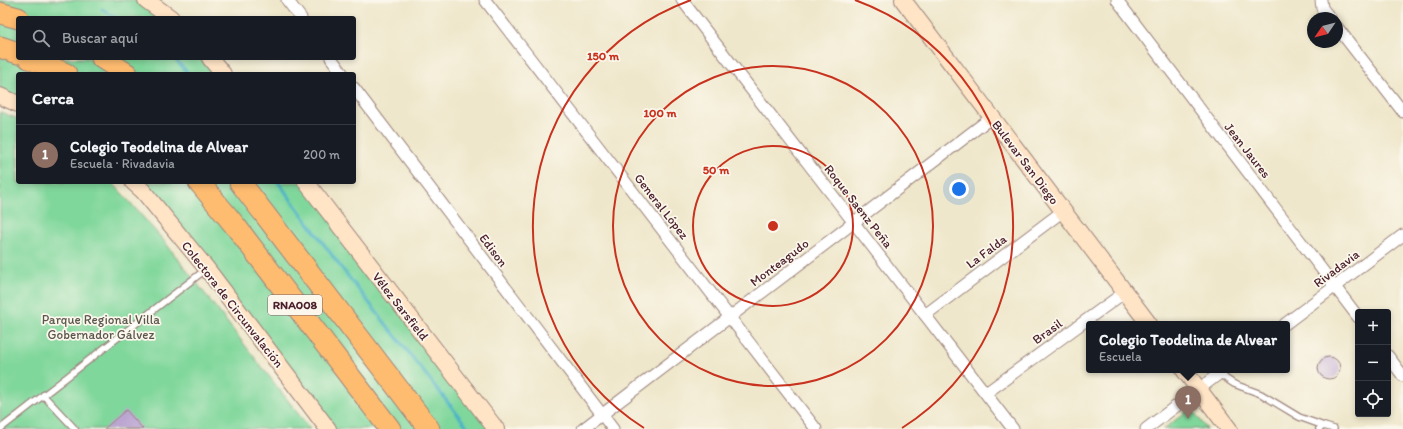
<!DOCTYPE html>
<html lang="es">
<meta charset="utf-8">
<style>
body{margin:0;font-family:Itim,sans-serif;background:#242831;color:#f1f3f6}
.controls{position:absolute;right:12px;bottom:12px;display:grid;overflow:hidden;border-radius:4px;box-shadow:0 2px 6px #0003}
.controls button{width:36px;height:36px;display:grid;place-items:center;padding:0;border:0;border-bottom:1px solid #363941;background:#171b24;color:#f1f3f6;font:20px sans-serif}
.compass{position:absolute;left:1307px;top:12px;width:36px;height:36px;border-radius:50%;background:#171b24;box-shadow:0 2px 6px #0003;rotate:235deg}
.you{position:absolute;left:959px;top:189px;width:14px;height:14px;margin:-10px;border:3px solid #fff;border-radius:50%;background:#1a73e8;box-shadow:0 0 0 6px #1a73e833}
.badge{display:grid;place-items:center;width:26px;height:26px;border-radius:50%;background:#c8321e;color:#fff;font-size:13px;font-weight:700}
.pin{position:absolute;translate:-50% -33px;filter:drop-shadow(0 1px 2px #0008)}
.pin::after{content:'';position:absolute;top:21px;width:14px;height:12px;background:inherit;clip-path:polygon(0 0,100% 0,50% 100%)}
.popup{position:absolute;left:1086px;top:321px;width:204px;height:52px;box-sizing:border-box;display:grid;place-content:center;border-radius:4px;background:#171b24;filter:drop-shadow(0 1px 3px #0005);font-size:13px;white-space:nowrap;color:#9ea1a6}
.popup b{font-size:15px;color:#f1f3f6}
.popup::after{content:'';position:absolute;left:50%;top:100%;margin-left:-8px;border:8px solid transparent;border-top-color:#171b24}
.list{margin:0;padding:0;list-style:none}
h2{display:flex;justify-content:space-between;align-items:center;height:52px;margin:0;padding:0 16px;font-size:17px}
h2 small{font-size:13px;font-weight:400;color:#9ea1a6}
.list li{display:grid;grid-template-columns:26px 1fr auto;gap:12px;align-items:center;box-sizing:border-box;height:60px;padding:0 16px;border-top:1px solid #363941}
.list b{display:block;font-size:15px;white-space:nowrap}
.list p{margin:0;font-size:13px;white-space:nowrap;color:#9ea1a6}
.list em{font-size:13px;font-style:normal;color:#9ea1a6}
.icon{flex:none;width:22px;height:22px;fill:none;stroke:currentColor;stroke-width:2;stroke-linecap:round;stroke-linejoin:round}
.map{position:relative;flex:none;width:1403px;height:429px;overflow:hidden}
.search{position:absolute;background:#171b24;box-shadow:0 2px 6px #0003;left:16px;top:16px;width:340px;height:44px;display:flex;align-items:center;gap:10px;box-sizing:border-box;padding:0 14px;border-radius:4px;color:#9ea1a6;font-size:15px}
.panel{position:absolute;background:#171b24;box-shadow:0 2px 6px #0003;left:16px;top:72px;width:340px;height:112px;border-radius:4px}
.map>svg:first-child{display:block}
.green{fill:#80d79b;stroke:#657b63}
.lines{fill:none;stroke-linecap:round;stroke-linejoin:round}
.stream{stroke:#48b2c6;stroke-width:3}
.building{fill:#bba6d2}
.lane-casing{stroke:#9c837b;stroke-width:8}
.street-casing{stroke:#9c837b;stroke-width:13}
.secondary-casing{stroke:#9c837b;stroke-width:18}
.highway-casing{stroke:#9c837b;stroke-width:23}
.lane{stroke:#fff;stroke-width:5.5}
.street{stroke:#fff;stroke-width:11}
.secondary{stroke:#ffe4c6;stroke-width:16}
.highway{stroke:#febc70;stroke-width:21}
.ring{fill:none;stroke:#c8321e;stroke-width:2}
.labels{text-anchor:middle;stroke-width:3.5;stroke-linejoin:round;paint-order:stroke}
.shield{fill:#fbf7ec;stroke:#7f6065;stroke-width:1}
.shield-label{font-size:12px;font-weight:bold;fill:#4a1f2b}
.street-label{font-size:13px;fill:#4a1f2b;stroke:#fbf7ec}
.park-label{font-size:13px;fill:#5a564d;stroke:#fbf7ec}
.centre{fill:#c8321e;stroke:#fbf7ec;stroke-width:2}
.ring-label{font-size:12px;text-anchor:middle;font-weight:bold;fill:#c8321e;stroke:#fbf7ec;stroke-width:3.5;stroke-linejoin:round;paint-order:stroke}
</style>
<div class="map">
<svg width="1403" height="429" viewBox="0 0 1403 429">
<rect width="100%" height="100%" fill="#fbf7ec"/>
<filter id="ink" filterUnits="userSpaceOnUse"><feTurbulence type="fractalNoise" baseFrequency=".025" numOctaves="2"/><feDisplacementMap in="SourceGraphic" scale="8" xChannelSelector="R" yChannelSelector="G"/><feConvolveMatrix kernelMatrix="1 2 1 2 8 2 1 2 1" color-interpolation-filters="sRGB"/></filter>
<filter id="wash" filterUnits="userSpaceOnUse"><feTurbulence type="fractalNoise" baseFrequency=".012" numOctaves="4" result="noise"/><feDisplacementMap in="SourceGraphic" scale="16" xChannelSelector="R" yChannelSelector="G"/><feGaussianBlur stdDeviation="0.9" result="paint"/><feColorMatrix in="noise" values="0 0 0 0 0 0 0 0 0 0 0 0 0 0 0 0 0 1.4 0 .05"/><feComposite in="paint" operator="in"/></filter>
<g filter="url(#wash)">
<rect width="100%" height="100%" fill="#efe7cb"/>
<!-- green -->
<g class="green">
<path d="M 0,0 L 146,0 L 171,18 L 18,18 L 18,58 L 210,58 L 223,74 L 18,74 L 18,104 L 0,96 Z"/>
<path d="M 0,112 L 18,119 L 18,182 L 112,182 L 164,241 L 310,429 L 0,429 Z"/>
<path d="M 133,182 L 306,182 L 496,429 L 328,429 Z"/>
<path d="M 1191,408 L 1207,429 L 1164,429 Z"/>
</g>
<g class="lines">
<!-- stream -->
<g class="stream">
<path d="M 102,9 L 116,18"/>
<path d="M 174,58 L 189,74"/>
<path d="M 278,182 L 340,266 L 469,429"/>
</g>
</g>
<g id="blocks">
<!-- building -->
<g class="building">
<circle cx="1329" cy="368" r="11"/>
<path d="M 126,410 L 143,429 L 104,429 Z"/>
</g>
</g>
</g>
<g filter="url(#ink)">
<use href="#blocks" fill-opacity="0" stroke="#9c837b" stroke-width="1"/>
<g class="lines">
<!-- lane casing -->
<g class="lane-casing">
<g id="lane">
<path d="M 1219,374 L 1234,384 L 1261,394 L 1299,417 L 1324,426"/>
<path d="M 43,395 L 75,429"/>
<path d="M 0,429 L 205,270"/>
<path d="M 1319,429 L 1324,426 L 1334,429"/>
</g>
</g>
<!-- street casing -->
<g class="street-casing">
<g id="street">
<path d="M 287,0 L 301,18"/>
<path d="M 485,0 L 816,429"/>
<path d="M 682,0 L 1013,429"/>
<path d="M 1117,0 L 1358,317"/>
<path d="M 1321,0 L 1322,8 L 1330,18"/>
<path d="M 1337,27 L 1403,112"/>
<path d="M 331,58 L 343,74"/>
<path d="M 354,88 L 613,429"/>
<path d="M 925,315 L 1063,211"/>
<path d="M 1285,324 L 1403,235"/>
<path d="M 1388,356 L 1403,376"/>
<path d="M 986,393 L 1125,292"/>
<path d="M 583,429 L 992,117"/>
<path d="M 1146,429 L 1224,370"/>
</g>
</g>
<!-- secondary casing -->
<g class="secondary-casing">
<g id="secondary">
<path d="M 146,0 L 171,18"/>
<path d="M 903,0 L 1149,324"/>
<path d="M 210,58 L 223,74"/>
<path d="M 0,96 L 18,104"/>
<path d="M 133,182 L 143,191 L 207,269 L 328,429"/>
<path d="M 306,182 L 496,429"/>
<path d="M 1184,370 L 1229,429"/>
</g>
</g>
<!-- highway casing -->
<g class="highway-casing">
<g id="highway">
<path d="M 0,13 L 18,18"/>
<path d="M 0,47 L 18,53"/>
<path d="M 29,58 L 66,74"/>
<path d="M 102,58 L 127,74"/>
<path d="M 199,182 L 237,228 L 390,429"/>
<path d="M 240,182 L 429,429"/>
</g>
</g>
<!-- lane -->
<use href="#lane" class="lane"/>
<!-- street -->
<use href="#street" class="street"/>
<!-- secondary -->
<use href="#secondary" class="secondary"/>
<!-- highway -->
<use href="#highway" class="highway"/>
</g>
</g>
<!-- distance rings -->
<g class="ring">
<circle cx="773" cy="226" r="80"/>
<circle cx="773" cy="226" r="160"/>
<path d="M644 428A240 240 0 0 1 691 0M855 0A240 240 0 0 1 902 428"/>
</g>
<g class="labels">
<!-- shield labels -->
<rect class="shield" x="268" y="295" width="54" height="20" rx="3"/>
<g class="shield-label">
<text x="295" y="309">RNA008</text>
</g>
<!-- street labels -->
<g class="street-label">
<text transform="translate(1248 150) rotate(52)" y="5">Jean Jaures</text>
<text transform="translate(1026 162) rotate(53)" y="5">Bulevar San Diego</text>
<text transform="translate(662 206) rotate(52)" y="5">General López</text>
<text transform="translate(859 206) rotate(52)" y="5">Roque Saenz Peña</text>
<text transform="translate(494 250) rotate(53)" y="5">Edison</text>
<text transform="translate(986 251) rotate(-37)" y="5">La Falda</text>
<text transform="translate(779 262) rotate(-37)" y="5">Monteagudo</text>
<text transform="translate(1336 268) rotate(-37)" y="5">Rivadavia</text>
<text transform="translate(233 304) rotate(52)" y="5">Colectora de Circunvalación</text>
<text transform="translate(401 306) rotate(52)" y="5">Vélez Sarsfield</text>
<text transform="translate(1047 331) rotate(-36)" y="5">Brasil</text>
</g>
<!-- park labels -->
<g class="park-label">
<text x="101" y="324">Parque Regional Villa<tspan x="101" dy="15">Gobernador Gálvez</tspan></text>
</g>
</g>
<circle cx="773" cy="226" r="6" class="centre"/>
<g class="ring-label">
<text x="603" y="60">150 m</text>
<text x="660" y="117">100 m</text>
<text x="716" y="174">50 m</text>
</g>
</svg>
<div class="controls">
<button>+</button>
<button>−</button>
<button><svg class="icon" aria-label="locate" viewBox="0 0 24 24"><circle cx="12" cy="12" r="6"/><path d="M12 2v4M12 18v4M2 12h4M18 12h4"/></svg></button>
</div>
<svg class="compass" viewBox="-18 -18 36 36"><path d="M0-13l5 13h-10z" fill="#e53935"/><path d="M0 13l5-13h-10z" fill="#9ea1a6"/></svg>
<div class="you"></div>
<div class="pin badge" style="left:1188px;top:419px;background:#8d6e63">1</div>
<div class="popup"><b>Colegio Teodelina de Alvear</b>Escuela</div>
<div class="search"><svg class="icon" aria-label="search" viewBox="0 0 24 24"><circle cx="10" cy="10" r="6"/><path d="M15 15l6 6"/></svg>Buscar aquí</div>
<section class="panel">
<h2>Cerca<small></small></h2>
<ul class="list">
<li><span class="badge" style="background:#8d6e63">1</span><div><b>Colegio Teodelina de Alvear</b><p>Escuela · Rivadavia</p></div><em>200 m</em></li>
</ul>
</section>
</div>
